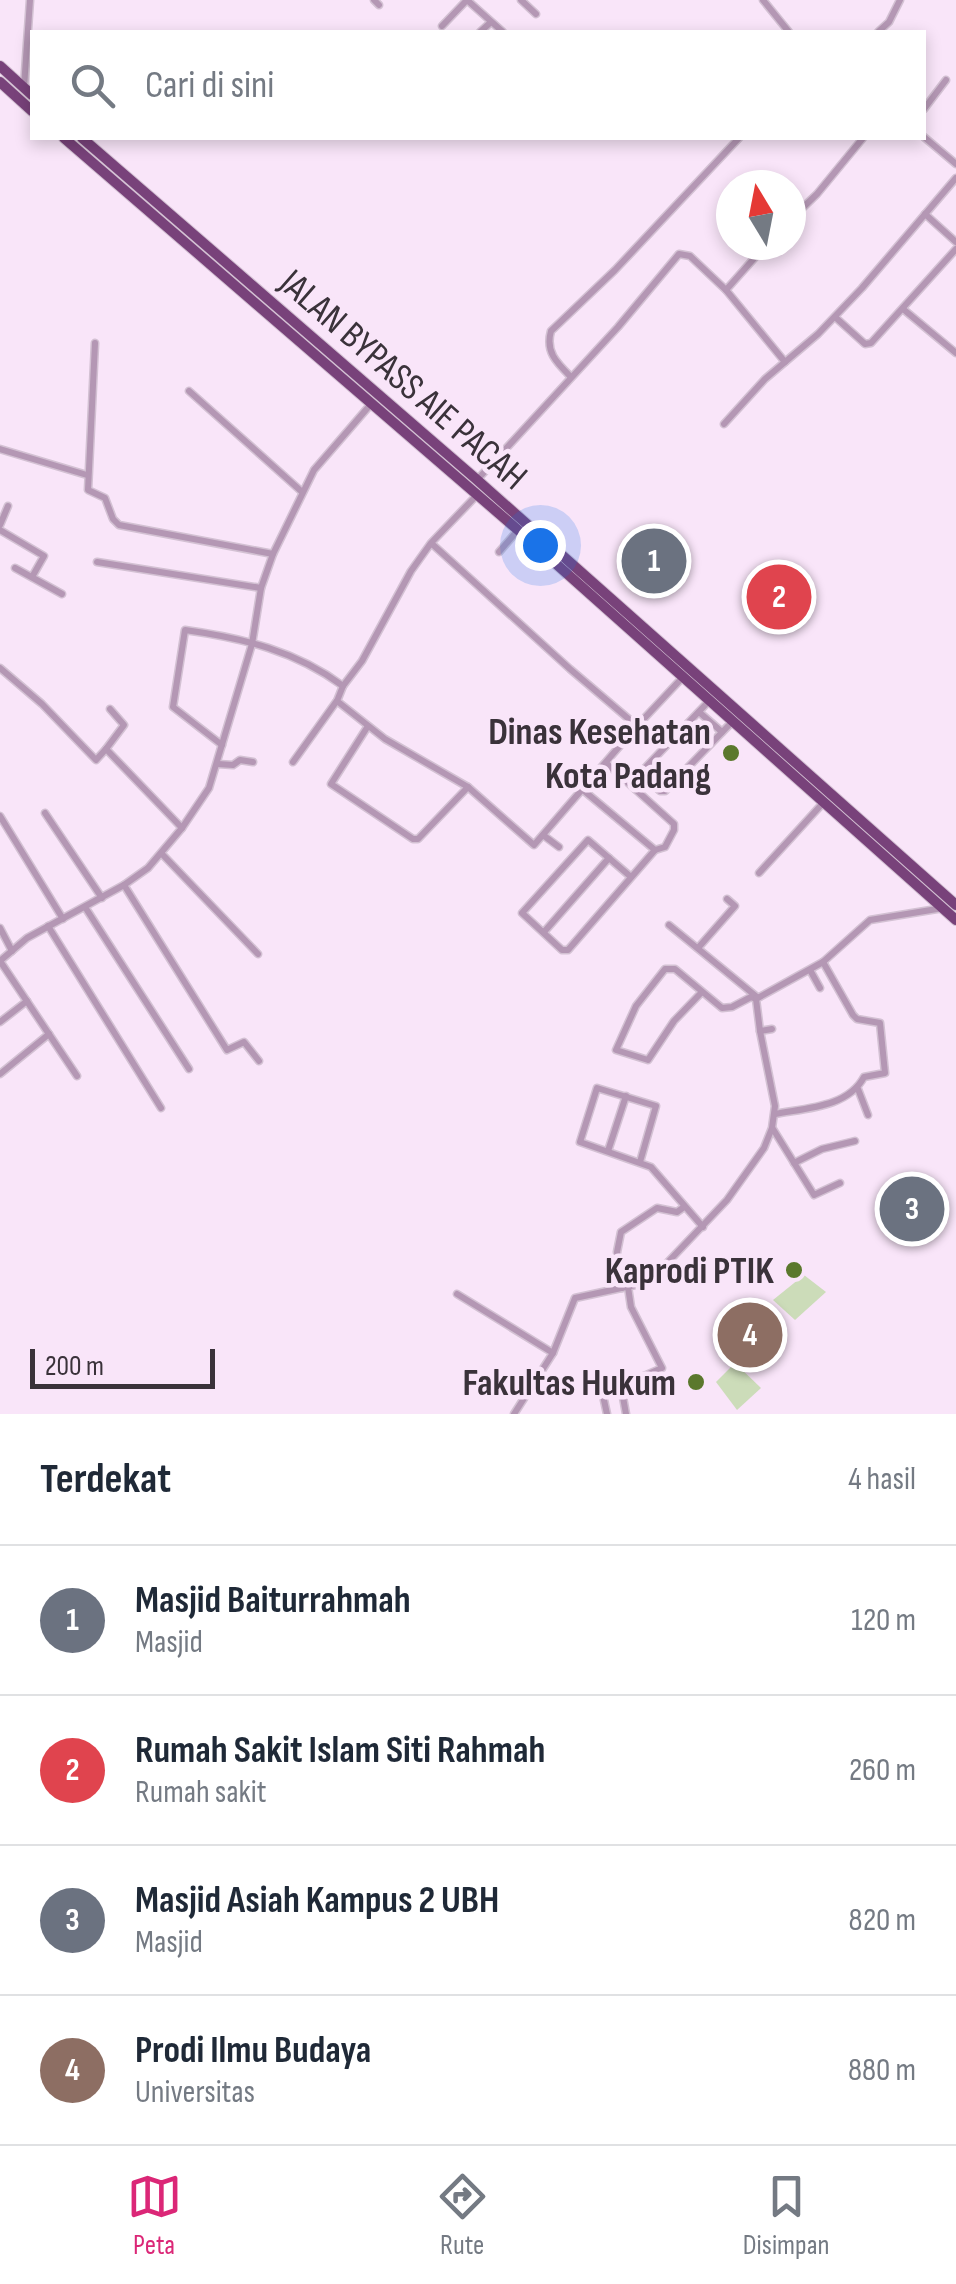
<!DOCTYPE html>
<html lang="id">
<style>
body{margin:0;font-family:"Sofia Sans Condensed",sans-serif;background:#f6f6f7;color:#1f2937}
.compass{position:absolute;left:716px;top:170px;width:90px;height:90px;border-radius:50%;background:#fff;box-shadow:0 5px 15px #0003;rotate:350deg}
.scale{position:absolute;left:30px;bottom:25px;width:185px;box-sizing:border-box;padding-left:10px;border:5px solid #3a323a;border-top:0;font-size:28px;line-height:35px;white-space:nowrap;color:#3a323a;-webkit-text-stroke:8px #f9e5f9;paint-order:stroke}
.you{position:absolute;left:540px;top:545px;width:35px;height:35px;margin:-25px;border:8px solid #fff;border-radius:50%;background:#1a73e8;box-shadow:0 0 0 15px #1a73e833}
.badge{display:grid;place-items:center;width:65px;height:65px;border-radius:50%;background:#db2777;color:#fff;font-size:32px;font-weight:700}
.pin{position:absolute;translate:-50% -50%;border:5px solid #fff;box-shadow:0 2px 10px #0006}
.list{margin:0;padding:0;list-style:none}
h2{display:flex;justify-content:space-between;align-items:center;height:130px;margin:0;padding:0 40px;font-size:42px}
h2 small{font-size:32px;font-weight:400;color:#747a83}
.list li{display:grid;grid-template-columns:65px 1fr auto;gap:30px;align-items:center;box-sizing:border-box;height:150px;padding:0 40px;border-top:2px solid #e0e1e3}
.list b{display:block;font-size:38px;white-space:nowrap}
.list p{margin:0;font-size:32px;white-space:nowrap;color:#747a83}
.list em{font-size:32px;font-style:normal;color:#747a83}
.icon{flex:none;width:55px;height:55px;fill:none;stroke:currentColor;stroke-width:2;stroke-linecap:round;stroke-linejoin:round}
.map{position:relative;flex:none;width:956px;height:1414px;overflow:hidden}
.search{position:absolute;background:#fff;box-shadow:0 5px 15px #0003;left:30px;right:30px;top:30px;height:110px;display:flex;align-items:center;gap:25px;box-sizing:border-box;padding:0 35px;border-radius:0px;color:#747a83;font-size:38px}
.sheet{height:730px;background:#fff}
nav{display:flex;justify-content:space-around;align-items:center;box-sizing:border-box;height:140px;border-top:2px solid #e0e1e3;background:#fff;font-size:28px;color:#747a83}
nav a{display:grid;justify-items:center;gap:5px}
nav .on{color:#db2777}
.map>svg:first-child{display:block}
.green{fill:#ccdcb9}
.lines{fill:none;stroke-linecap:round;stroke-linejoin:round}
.minor-casing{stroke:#d3c1d3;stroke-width:9}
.trunk-casing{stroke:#d3c1d3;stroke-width:12}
.minor{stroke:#b497b4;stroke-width:6}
.trunk{stroke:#78427a;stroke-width:10}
.poi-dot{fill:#5b782d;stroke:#f9e5f9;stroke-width:4}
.labels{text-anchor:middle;stroke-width:9;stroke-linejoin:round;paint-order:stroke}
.street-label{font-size:38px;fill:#3a323a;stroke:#f9e5f9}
.poi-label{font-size:38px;font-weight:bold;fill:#3a323a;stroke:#f9e5f9;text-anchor:end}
</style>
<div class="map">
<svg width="956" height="1414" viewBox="0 0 956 1414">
<rect width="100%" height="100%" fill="#f9e5f9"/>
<!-- green -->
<g class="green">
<path d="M 804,1275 L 826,1292 L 795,1320 L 773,1300 Z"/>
<path d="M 735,1363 L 761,1388 L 737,1410 L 716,1382 Z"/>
</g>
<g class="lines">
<!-- minor casing -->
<g class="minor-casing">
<g id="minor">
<path d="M 374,0 L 379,5"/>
<path d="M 467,0 L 503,32"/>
<path d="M 521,0 L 536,14"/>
<path d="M 763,0 L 789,32"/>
<path d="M 442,26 L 467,0"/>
<path d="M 480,32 L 491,22"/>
<path d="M 878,32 L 889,22 L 900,0"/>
<path d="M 24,87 L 30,0"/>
<path d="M 924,109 L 946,80"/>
<path d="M 924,137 L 956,164"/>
<path d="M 925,214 L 956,242"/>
<path d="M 791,219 L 817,194 L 863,138"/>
<path d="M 726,290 L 785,362"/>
<path d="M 903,309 L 956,353"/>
<path d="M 835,317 L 865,344 L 871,343 L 956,249"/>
<path d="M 95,343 L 88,490 L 105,498 L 113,519 L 119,525 L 273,554"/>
<path d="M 571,377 C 557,363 545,352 551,331 L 615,270 L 739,138"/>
<path d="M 189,391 L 301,491"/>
<path d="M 724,424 L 765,379 L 818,334 L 862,288 L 956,178"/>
<path d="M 0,449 L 87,475"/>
<path d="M 477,480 L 618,327 L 679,254 L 690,256 L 726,290 L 766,245"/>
<path d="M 0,525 L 8,506"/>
<path d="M 0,530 L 44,556 L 32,577"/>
<path d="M 431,543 L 570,669 L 637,726 L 534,845 L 468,787 L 385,739 L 337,701 L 343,686 L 362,661 L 411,571 L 431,543 L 477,495"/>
<path d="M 499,552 L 518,530"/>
<path d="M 97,562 L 261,588"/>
<path d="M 15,568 L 62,594"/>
<path d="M 0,668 L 42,704 L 96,760 L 106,749 L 182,828"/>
<path d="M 710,700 L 645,768 L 642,772 L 660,791 L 665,791 L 732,722"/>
<path d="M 699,712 L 722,732"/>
<path d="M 368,726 L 331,784 L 413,839 L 418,839 L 468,787"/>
<path d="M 637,726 L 683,677"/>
<path d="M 222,745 L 173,707 L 185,630 C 243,638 296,651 343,686"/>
<path d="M 106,749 L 124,725 L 110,709"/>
<path d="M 293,762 L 336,702"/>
<path d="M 606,763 L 674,824 L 674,830 L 665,847 L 655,850"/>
<path d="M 218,764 L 233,765 L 240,760 L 253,762"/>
<path d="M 583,790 L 655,850 L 568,950 L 562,950 L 522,913 L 588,840 L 631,877"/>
<path d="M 45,813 L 102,898"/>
<path d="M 0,816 L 63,919"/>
<path d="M 543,835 L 559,847"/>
<path d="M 162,854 L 258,954"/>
<path d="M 759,873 L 823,803"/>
<path d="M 124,885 L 227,1050 L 244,1042 L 259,1061"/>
<path d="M 85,907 L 189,1069"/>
<path d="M 669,925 L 757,997"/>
<path d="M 48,926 L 161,1108"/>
<path d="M 0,928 L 12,951"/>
<path d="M 544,932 L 609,858"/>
<path d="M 698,948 L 735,906 L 727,899"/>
<path d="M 810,970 L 820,988"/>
<path d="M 701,993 L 674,1021 L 648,1060 L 616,1050 L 636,1006 L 665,969 L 675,969 L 722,1008 L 732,1007 L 751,997 L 756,999"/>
<path d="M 0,1022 L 27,1001"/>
<path d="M 760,1031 L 772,1029"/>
<path d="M 0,1074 L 49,1034"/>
<path d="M 77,1076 L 0,961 L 27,938 L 124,885 L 148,868 L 182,828 L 209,788 L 252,644 L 261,588 L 273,554 L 314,470 L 371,404"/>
<path d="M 858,1089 L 868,1115"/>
<path d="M 775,1114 C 807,1108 848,1107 864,1077 L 885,1073 L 880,1023 L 857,1019 L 853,1015 L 823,962"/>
<path d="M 773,1129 L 814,1195 L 840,1183"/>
<path d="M 608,1151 L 626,1096"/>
<path d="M 640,1162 L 656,1106 L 597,1088 L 580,1142 L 651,1167 L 703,1227"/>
<path d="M 794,1163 L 822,1149 L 855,1141"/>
<path d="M 622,1288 L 617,1252 L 621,1232 L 657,1208 L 677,1212 L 684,1207"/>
<path d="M 457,1294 L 553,1353"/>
<path d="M 514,1414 L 553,1353 L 575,1298 L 649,1282 L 727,1200 L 764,1148 L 772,1128 L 775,1106 L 760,1031 L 756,999 L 823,962 L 870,920 L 943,908"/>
<path d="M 607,1414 L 602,1391 L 621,1386"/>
<path d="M 626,1414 L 621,1386 L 662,1368 L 631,1307 L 628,1287"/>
</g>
</g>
<!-- trunk casing -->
<g class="trunk-casing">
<g id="trunk">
<path d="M 0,66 L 32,95"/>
<path d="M 0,82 L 32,111"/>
<path d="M 64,138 L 518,530 L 956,920"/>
<path d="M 82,138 L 475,478 L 956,905"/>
</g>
</g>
<!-- minor -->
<use href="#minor" class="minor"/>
<!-- trunk -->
<use href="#trunk" class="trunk"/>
</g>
<!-- markers -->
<g class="poi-dot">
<circle cx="731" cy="753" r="10"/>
<circle cx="794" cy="1270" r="10"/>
<circle cx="696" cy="1382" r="10"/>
</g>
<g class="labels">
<!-- street labels -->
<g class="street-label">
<text transform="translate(404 379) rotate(41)" y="13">JALAN BYPASS AIE PACAH</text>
</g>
<!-- poi labels -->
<g class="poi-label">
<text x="711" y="744">Dinas Kesehatan<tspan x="711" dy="44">Kota Padang</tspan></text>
<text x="774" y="1283">Kaprodi PTIK</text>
<text x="676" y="1395">Fakultas Hukum</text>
</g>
</g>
</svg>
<svg class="compass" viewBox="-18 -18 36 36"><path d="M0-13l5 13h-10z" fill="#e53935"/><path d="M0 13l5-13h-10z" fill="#747a83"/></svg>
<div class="scale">200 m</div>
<div class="you"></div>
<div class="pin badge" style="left:654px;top:561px;background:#6b7280">1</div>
<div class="pin badge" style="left:779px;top:597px;background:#e0444e">2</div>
<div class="pin badge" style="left:912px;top:1209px;background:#6b7280">3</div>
<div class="pin badge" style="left:750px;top:1335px;background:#8d6e63">4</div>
<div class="search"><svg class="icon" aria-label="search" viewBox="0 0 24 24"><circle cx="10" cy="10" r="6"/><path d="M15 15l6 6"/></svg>Cari di sini</div>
</div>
<section class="sheet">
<h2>Terdekat<small>4 hasil</small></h2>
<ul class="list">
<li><span class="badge" style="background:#6b7280">1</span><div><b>Masjid Baiturrahmah</b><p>Masjid</p></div><em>120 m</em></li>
<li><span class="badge" style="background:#e0444e">2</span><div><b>Rumah Sakit Islam Siti Rahmah</b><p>Rumah sakit</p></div><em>260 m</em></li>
<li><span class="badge" style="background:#6b7280">3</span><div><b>Masjid Asiah Kampus 2 UBH</b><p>Masjid</p></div><em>820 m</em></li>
<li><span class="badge" style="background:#8d6e63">4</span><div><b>Prodi Ilmu Budaya</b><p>Universitas</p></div><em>880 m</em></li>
</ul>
</section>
<nav>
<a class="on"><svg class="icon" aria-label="map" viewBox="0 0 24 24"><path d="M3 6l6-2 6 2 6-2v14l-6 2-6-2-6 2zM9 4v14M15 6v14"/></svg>Peta</a>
<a><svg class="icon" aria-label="directions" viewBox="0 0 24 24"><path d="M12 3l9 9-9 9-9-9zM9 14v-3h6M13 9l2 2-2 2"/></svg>Rute</a>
<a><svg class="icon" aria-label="saved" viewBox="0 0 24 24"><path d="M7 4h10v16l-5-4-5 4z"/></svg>Disimpan</a>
</nav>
